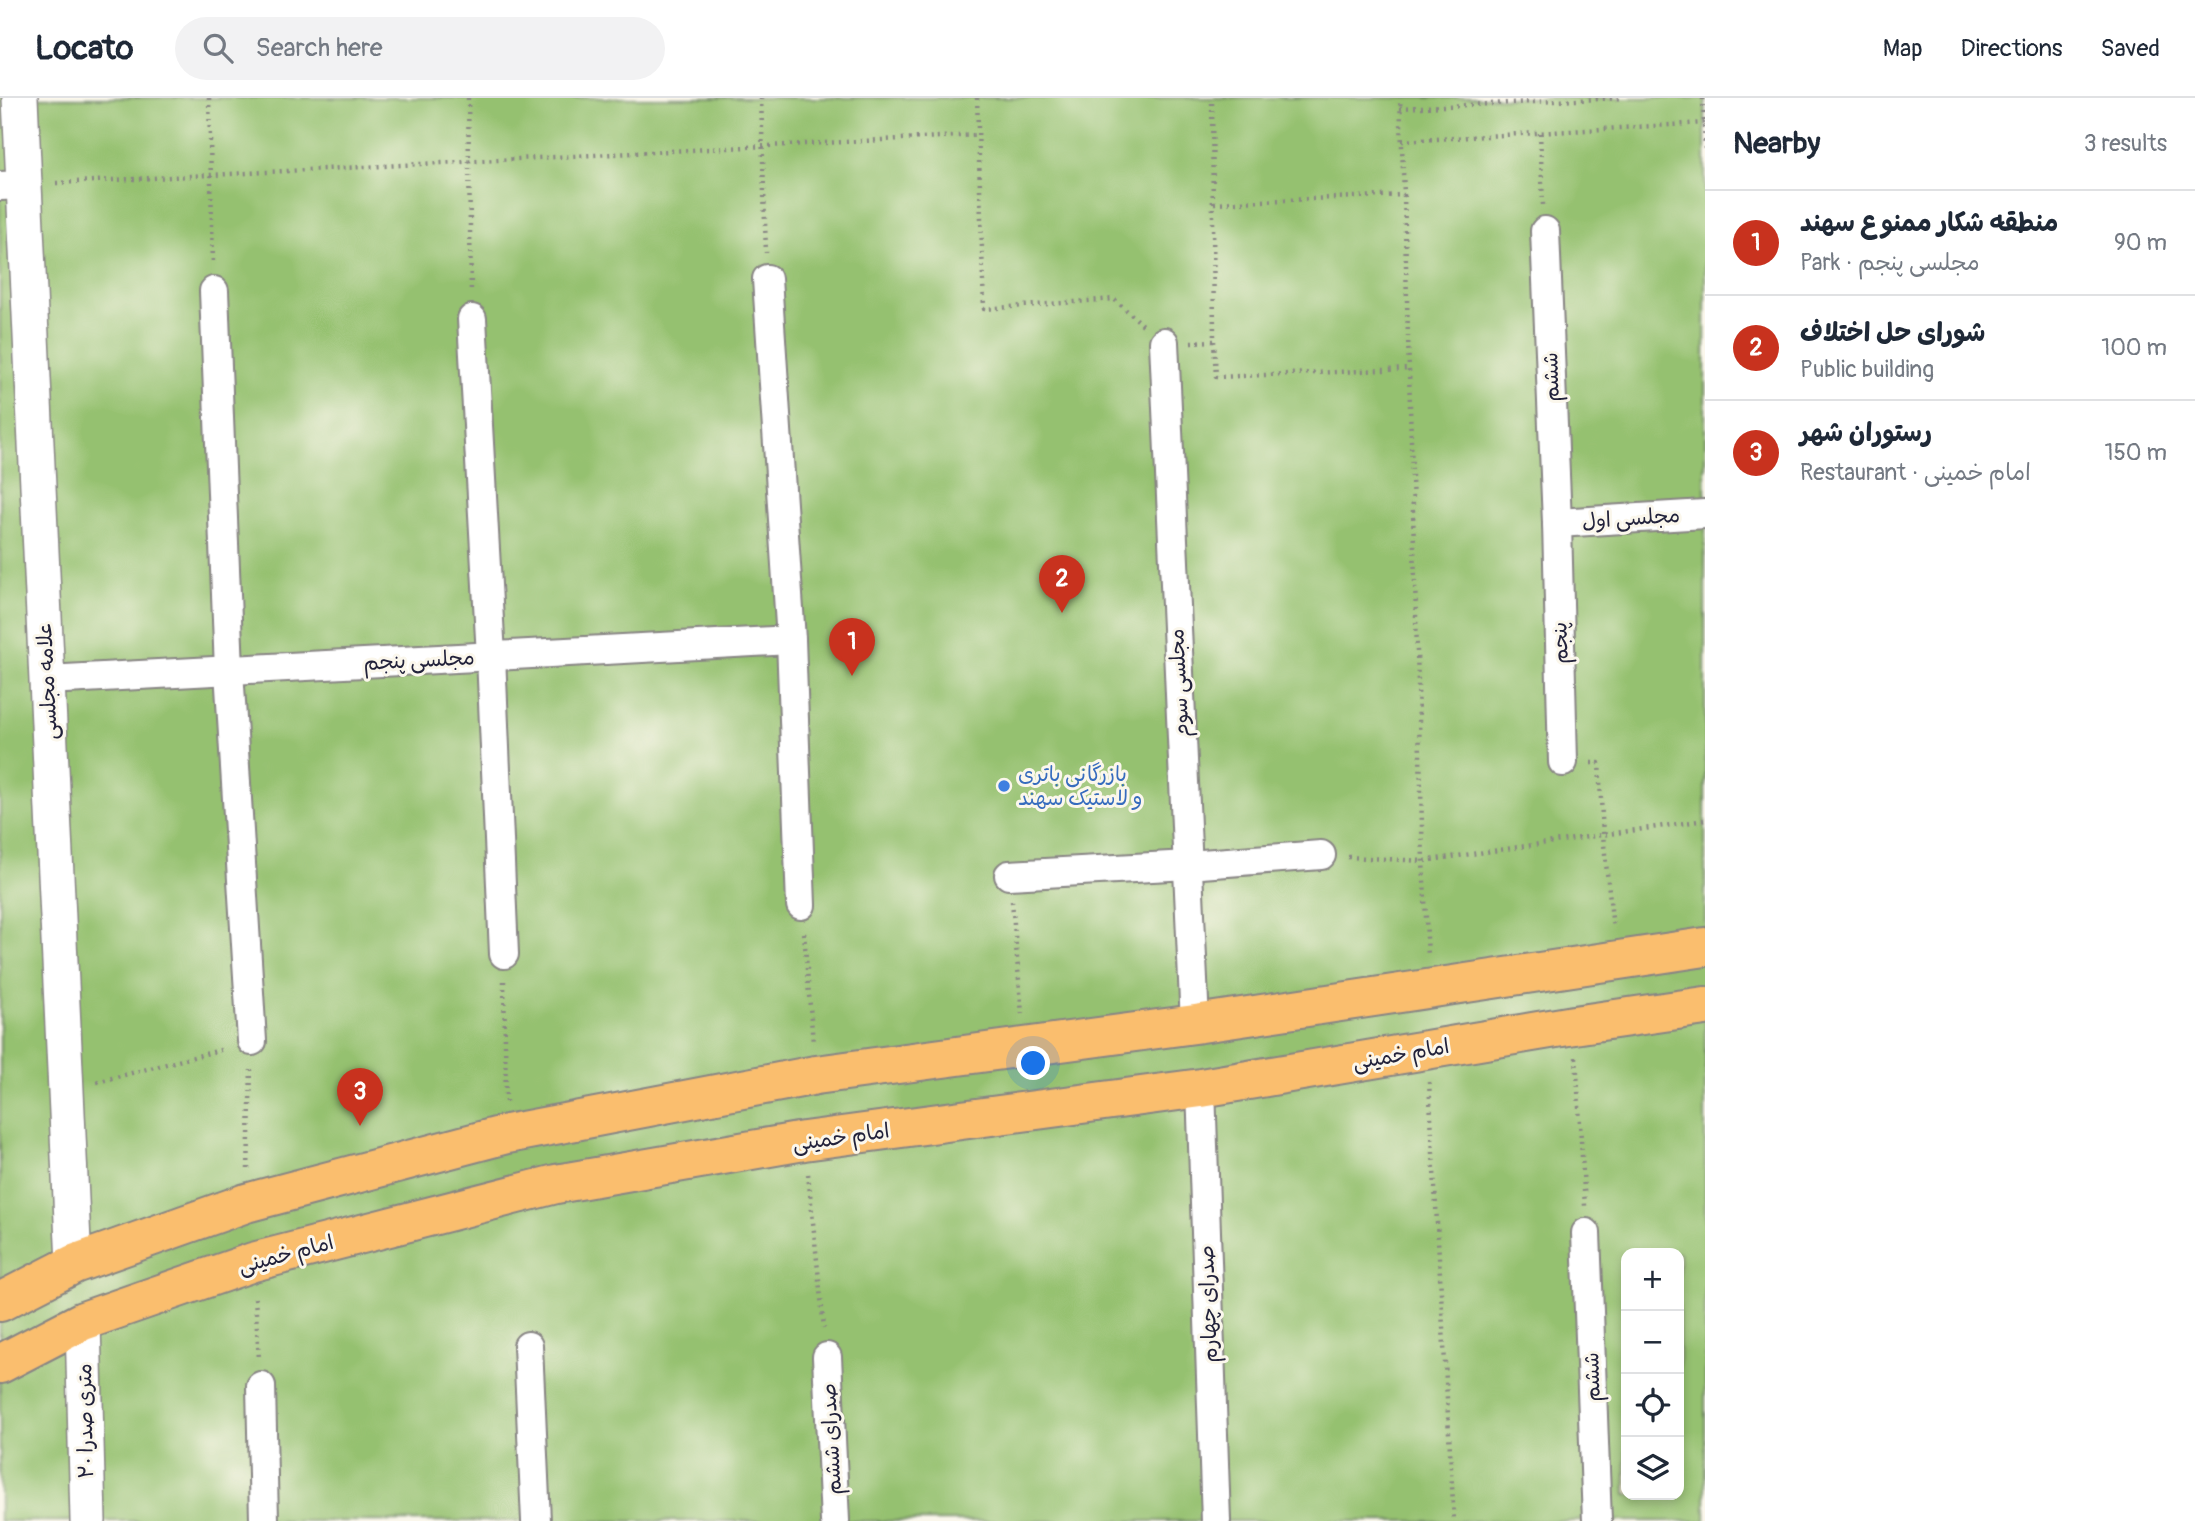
<!DOCTYPE html>
<meta charset="utf-8">
<style>
body{margin:0;font-family:Pangolin,"Playpen Sans Arabic",sans-serif;background:#f2f2f3;color:#1f2937}
.controls{position:absolute;right:21px;bottom:21px;display:grid;overflow:hidden;border-radius:14px;box-shadow:0 4px 10px #0003}
.controls button{width:63px;height:63px;display:grid;place-items:center;padding:0;border:0;border-bottom:2px solid #e0e1e3;background:#fff;color:#1f2937;font:35px sans-serif}
.you{position:absolute;left:1034px;top:966px;width:24px;height:24px;margin:-18px;border:5px solid #fff;border-radius:50%;background:#1a73e8;box-shadow:0 0 0 10px #1a73e833}
.badge{display:grid;place-items:center;width:46px;height:46px;border-radius:50%;background:#c8321e;color:#fff;font-size:23px;font-weight:700}
.pin{position:absolute;translate:-50% -58px;filter:drop-shadow(0 2px 4px #0008)}
.pin::after{content:'';position:absolute;top:37px;width:24px;height:21px;background:inherit;clip-path:polygon(0 0,100% 0,50% 100%)}
.list{margin:0;padding:0;list-style:none}
h2{display:flex;justify-content:space-between;align-items:center;height:91px;margin:0;padding:0 28px;font-size:30px}
h2 small{font-size:23px;font-weight:400;color:#747a83}
.list li{display:grid;grid-template-columns:46px 1fr auto;gap:21px;align-items:center;box-sizing:border-box;height:105px;padding:0 28px;border-top:2px solid #e0e1e3}
.list b{display:block;font-size:26px;white-space:nowrap}
.list p{margin:0;font-size:23px;white-space:nowrap;color:#747a83}
.list em{font-size:23px;font-style:normal;color:#747a83}
.icon{flex:none;width:38px;height:38px;fill:none;stroke:currentColor;stroke-width:2;stroke-linecap:round;stroke-linejoin:round}
.map{position:relative;flex:none;width:1705px;height:1423px;overflow:hidden}
header{display:flex;align-items:center;gap:42px;box-sizing:border-box;height:98px;padding:0 35px;background:#fff;border-bottom:2px solid #e0e1e3}
header strong{font-size:33px}
nav{display:flex;gap:38px;margin-inline-start:auto;font-size:24px}
.search{width:490px;height:63px;background:#f2f2f3;display:flex;align-items:center;gap:18px;box-sizing:border-box;padding:0 24px;border-radius:38px;color:#747a83;font-size:26px}
main{display:flex}
aside{flex:1;background:#fff}
.map>svg:first-child{display:block}
.green{fill:#95c16f;stroke:#5c7255;stroke-width:2;fill-rule:evenodd}
.lines{fill:none;stroke-linecap:round;stroke-linejoin:round}
.minor-casing{stroke:#888584;stroke-width:32}
.tertiary-casing{stroke:#888584;stroke-width:38}
.primary-casing{stroke:#888584;stroke-width:42}
.path{stroke:#888584;stroke-width:4.5;stroke-dasharray:2 5;stroke-linecap:butt}
.minor{stroke:#fff;stroke-width:28}
.tertiary{stroke:#fff;stroke-width:35}
.primary{stroke:#fabe6e;stroke-width:38}
.shop-dot{fill:#3f7fe0;stroke:#fbf7ec;stroke-width:2.5}
.labels{text-anchor:middle;stroke-width:6;stroke-linejoin:round;paint-order:stroke}
.street-label{font-size:21px;fill:#22223b;stroke:#fbf7ec}
.shop-label{font-size:21px;fill:#366cbe;stroke:#fbf7ec;text-anchor:start}
</style>
<header>
<strong>Locato</strong>
<div class="search"><svg class="icon" aria-label="search" viewBox="0 0 24 24"><circle cx="10" cy="10" r="6"/><path d="M15 15l6 6"/></svg>Search here</div>
<nav><a>Map</a><a>Directions</a><a>Saved</a></nav>
</header>
<main>
<div class="map">
<svg width="1705" height="1423" viewBox="0 0 1705 1423">
<rect width="100%" height="100%" fill="#fbf7ec"/>
<filter id="ink" filterUnits="userSpaceOnUse"><feTurbulence type="fractalNoise" baseFrequency=".0143" numOctaves="2"/><feDisplacementMap in="SourceGraphic" scale="14" xChannelSelector="R" yChannelSelector="G"/><feConvolveMatrix kernelMatrix="1 2 1 2 8 2 1 2 1" color-interpolation-filters="sRGB"/></filter>
<filter id="wash" filterUnits="userSpaceOnUse"><feTurbulence type="fractalNoise" baseFrequency=".00686" numOctaves="4" result="noise"/><feDisplacementMap in="SourceGraphic" scale="28" xChannelSelector="R" yChannelSelector="G"/><feGaussianBlur stdDeviation="1.57" result="paint"/><feColorMatrix in="noise" values="0 0 0 0 0 0 0 0 0 0 0 0 0 0 0 0 0 1.4 0 .05"/><feComposite in="paint" operator="in"/></filter>
<g filter="url(#wash)">
<rect width="100%" height="100%" fill="#eee8cc"/>
<!-- green -->
<path class="green" d="M 0,0 L 1705,0 L 1705,1423 L 0,1423 ZM 1626,1155 L 1679,1155 L 1679,1397 L 1626,1397 Z"/>
</g>
<g filter="url(#ink)">
<g class="lines">
<!-- minor casing -->
<g class="minor-casing">
<g id="minor">
<path d="M 0,88 L 24,87"/>
<path d="M 1545,133 L 1557,425 L 1563,664"/>
<path d="M 767,181 L 791,542 L 801,807"/>
<path d="M 214,193 L 229,572 L 252,943"/>
<path d="M 472,221 L 491,558 L 504,856"/>
<path d="M 1164,244 L 1195,926"/>
<path d="M 1557,425 L 1705,416"/>
<path d="M 47,582 L 791,542"/>
<path d="M 1009,777 L 1188,767 L 1321,757"/>
<path d="M 1201,990 L 1216,1423"/>
<path d="M 1586,1135 L 1597,1423"/>
<path d="M 528,1248 L 536,1423"/>
<path d="M 827,1259 L 835,1423"/>
<path d="M 261,1288 L 264,1423"/>
</g>
</g>
<!-- tertiary casing -->
<g class="tertiary-casing">
<g id="tertiary">
<path d="M 20,0 L 74,1166"/>
<path d="M 83,1223 L 88,1423"/>
</g>
</g>
<!-- primary casing -->
<g class="primary-casing">
<g id="primary">
<path d="M 0,1204 L 74,1166 L 246,1105 L 507,1036 L 816,977 L 1195,926 L 1705,849"/>
<path d="M 0,1266 L 83,1223 L 253,1164 L 556,1086 L 804,1043 L 1201,990 L 1574,927 L 1705,908"/>
</g>
</g>
<!-- path -->
<g class="path">
<path d="M 209,0 L 213,167"/>
<path d="M 468,0 L 471,195"/>
<path d="M 761,0 L 766,155"/>
<path d="M 977,0 L 984,211 L 1114,201 L 1143,227"/>
<path d="M 1703,0 L 1705,51"/>
<path d="M 1400,10 L 1622,0"/>
<path d="M 1540,35 L 1543,107"/>
<path d="M 1402,43 L 1704,25"/>
<path d="M 56,85 L 978,37"/>
<path d="M 1404,97 L 1423,763 L 1428,858"/>
<path d="M 1214,105 L 1404,97 L 1400,0"/>
<path d="M 1214,243 L 1216,279 L 1409,271"/>
<path d="M 1191,244 L 1214,243 L 1212,0"/>
<path d="M 1591,665 L 1599,665 L 1603,737 L 1613,830"/>
<path d="M 1348,759 L 1423,763 L 1705,722"/>
<path d="M 1012,803 L 1022,916"/>
<path d="M 804,835 L 813,945"/>
<path d="M 504,883 L 506,1004"/>
<path d="M 1576,959 L 1585,1108"/>
<path d="M 97,984 L 224,951"/>
<path d="M 1429,984 L 1454,1423"/>
<path d="M 248,1071 L 251,972"/>
<path d="M 808,1076 L 824,1230"/>
<path d="M 255,1200 L 259,1261"/>
</g>
<!-- minor -->
<use href="#minor" class="minor"/>
<!-- tertiary -->
<use href="#tertiary" class="tertiary"/>
<!-- primary -->
<use href="#primary" class="primary"/>
</g>
</g>
<!-- markers -->
<circle class="shop-dot" cx="1004" cy="688" r="7"/>
<g class="labels">
<!-- street labels -->
<g class="street-label">
<text transform="translate(1551 279) rotate(-92)" y="7">ششم</text>
<text transform="translate(1631 420) rotate(-4)" y="7">مجلسی اول</text>
<text transform="translate(1560 545) rotate(-92)" y="7">پنجم</text>
<text transform="translate(419 562) rotate(-3)" y="7">مجلسی پنجم</text>
<text transform="translate(47 583) rotate(-93)" y="7">علامه مجلسی</text>
<text transform="translate(1179 585) rotate(-93)" y="7">مجلسی سوم</text>
<text transform="translate(1401 956) rotate(-10)" y="7">امام خمینی</text>
<text transform="translate(841 1039) rotate(-8)" y="7">امام خمینی</text>
<text transform="translate(286 1156) rotate(-15)" y="7">امام خمینی</text>
<text transform="translate(1208 1206) rotate(-92)" y="7">صدرای چهارم</text>
<text transform="translate(1592 1279) rotate(-92)" y="7">ششم</text>
<text transform="translate(85 1323) rotate(-91)" y="7">۲۰ متری صدرا</text>
<text transform="translate(831 1341) rotate(-93)" y="7">صدرای ششم</text>
</g>
<!-- shop labels -->
<g class="shop-label">
<text x="1018" y="683">بازرگانی باتری<tspan x="1018" dy="24">و لاستیک سهند</tspan></text>
</g>
</g>
</svg>
<div class="controls">
<button>+</button>
<button>−</button>
<button><svg class="icon" aria-label="locate" viewBox="0 0 24 24"><circle cx="12" cy="12" r="6"/><path d="M12 2v4M12 18v4M2 12h4M18 12h4"/></svg></button>
<button><svg class="icon" aria-label="layers" viewBox="0 0 24 24"><path d="M12 4l9 5-9 5-9-5zM3 14l9 5 9-5"/></svg></button>
</div>
<div class="you"></div>
<div class="pin badge" style="left:852px;top:578px">1</div>
<div class="pin badge" style="left:1062px;top:515px">2</div>
<div class="pin badge" style="left:360px;top:1028px">3</div>
</div>
<aside>
<h2>Nearby<small>3 results</small></h2>
<ul class="list">
<li><span class="badge">1</span><div><b>منطقه شکار ممنوع سهند</b><p>Park · مجلسی پنجم</p></div><em>90 m</em></li>
<li><span class="badge">2</span><div><b>شورای حل اختلاف</b><p>Public building</p></div><em>100 m</em></li>
<li><span class="badge">3</span><div><b>رستوران شهر</b><p>Restaurant · امام خمینی</p></div><em>150 m</em></li>
</ul>
</aside>
</main>
